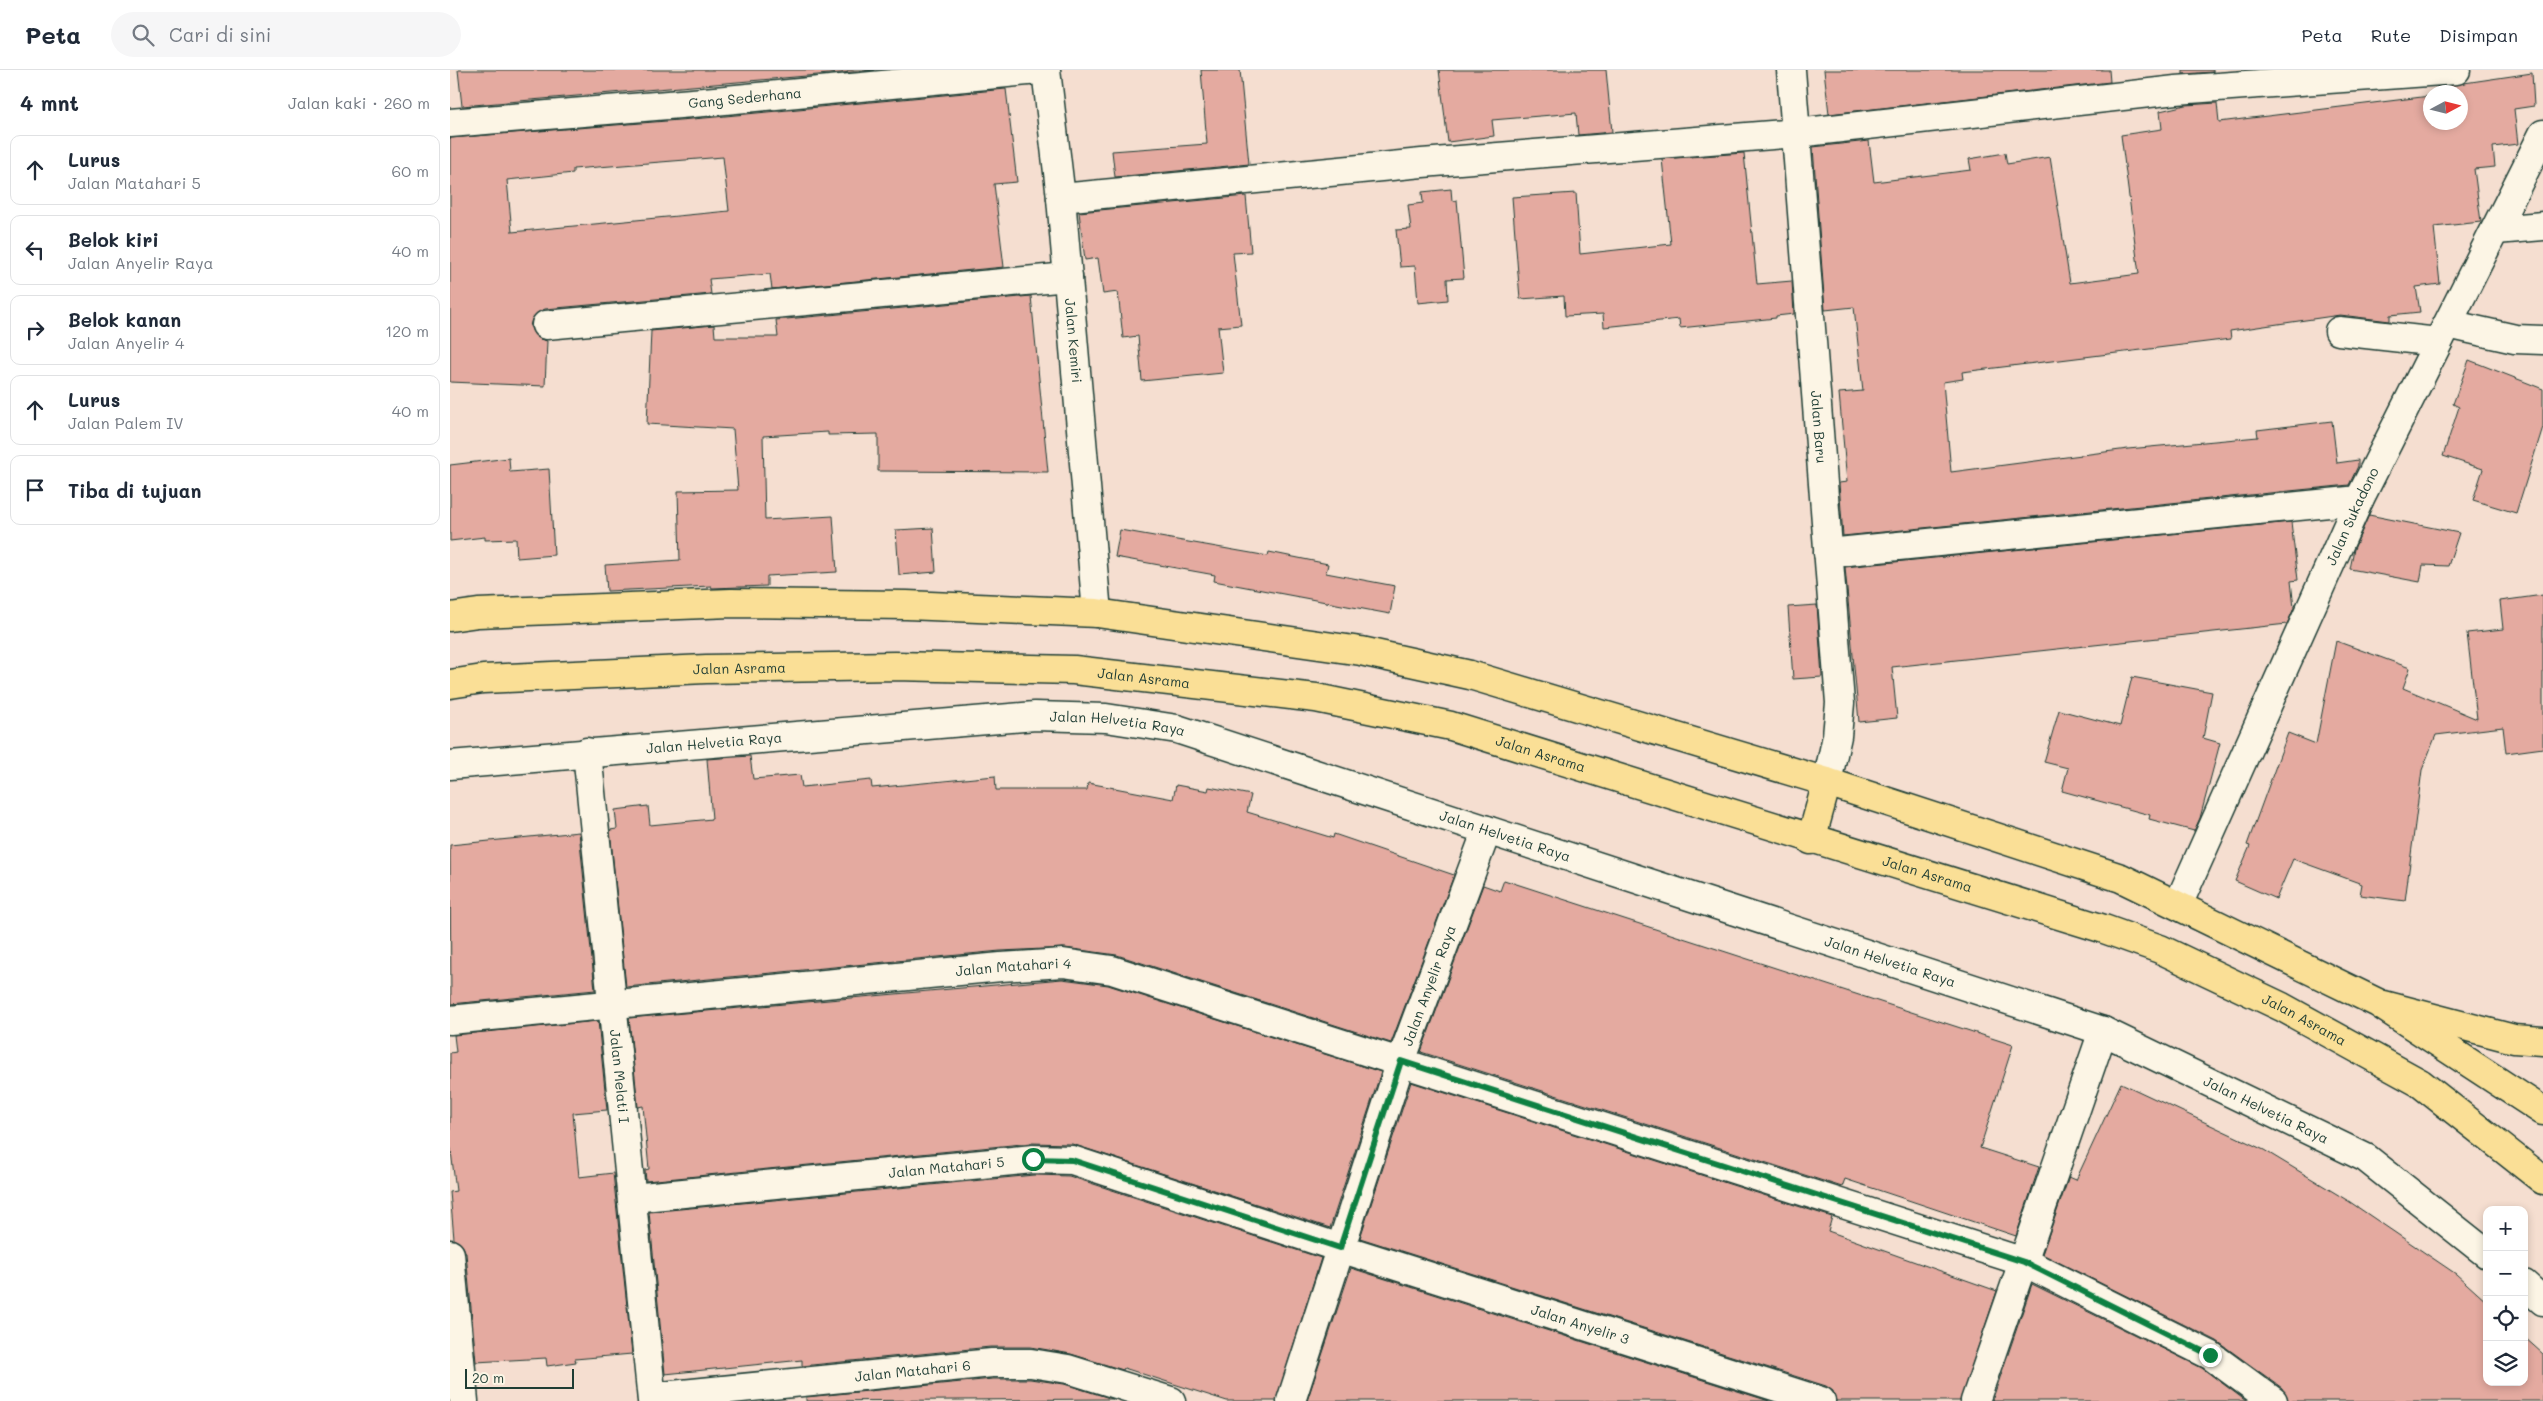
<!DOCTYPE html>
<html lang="id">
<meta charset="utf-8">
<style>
body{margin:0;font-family:Mali,sans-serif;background:#f6f6f7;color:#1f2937}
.controls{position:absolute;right:15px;bottom:15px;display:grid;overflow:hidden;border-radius:10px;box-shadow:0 2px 8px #0003}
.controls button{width:45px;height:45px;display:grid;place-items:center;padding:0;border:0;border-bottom:1px solid #e0e1e3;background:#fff;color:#1f2937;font:25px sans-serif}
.compass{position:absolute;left:1973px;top:15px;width:45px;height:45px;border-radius:50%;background:#fff;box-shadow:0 2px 8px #0003;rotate:83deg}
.scale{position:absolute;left:15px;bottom:12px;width:109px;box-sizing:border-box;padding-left:5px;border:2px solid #1f3d34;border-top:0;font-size:14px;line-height:18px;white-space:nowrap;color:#1f3d34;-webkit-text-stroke:4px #fcf5e5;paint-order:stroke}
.stop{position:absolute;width:15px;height:15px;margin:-11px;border:4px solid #0b8043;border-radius:50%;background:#fff}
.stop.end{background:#0b8043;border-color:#fff;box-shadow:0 1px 5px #0008}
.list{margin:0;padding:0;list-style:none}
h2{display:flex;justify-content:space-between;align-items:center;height:65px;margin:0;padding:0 20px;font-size:21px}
h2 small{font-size:16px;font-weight:400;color:#747a83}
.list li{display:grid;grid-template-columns:32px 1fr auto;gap:15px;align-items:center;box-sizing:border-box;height:70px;margin:0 10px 10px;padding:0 10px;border:1px solid #e0e1e3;border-radius:10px}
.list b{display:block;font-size:19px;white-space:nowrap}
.list p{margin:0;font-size:16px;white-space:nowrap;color:#747a83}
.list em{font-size:16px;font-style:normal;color:#747a83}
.icon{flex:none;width:28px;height:28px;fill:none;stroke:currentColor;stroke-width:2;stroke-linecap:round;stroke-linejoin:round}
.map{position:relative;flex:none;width:2093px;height:1331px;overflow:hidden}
header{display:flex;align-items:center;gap:30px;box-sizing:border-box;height:70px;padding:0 25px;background:#fff;border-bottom:1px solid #e0e1e3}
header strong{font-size:24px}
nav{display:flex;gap:28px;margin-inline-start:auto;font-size:18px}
.search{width:350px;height:45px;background:#f6f6f7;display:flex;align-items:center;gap:12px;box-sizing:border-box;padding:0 18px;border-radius:28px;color:#747a83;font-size:19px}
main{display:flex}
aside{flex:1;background:#fff}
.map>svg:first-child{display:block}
.building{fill:#e4aaa0;stroke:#1f3d34;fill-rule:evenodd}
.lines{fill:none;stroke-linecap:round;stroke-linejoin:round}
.street-casing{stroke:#1f3d34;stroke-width:31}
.secondary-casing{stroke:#1f3d34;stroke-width:31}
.primary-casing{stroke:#1f3d34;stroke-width:31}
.highway-casing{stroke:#1f3d34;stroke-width:31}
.street{stroke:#fcf5e5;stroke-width:28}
.secondary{stroke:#fcf5e5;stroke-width:28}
.primary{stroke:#fadf96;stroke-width:28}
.highway{stroke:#fadf96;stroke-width:28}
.route{stroke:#0b8043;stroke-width:6}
.labels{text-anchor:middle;stroke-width:4;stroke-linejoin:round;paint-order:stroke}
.street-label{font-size:14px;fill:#1f3d34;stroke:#fcf5e5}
</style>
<header>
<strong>Peta</strong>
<div class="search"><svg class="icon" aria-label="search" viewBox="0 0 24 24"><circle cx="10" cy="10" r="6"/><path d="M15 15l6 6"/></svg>Cari di sini</div>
<nav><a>Peta</a><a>Rute</a><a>Disimpan</a></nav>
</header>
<main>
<aside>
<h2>4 mnt<small>Jalan kaki · 260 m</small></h2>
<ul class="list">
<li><svg class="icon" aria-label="ahead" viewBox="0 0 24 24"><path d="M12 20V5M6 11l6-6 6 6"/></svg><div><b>Lurus</b><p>Jalan Matahari 5</p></div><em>60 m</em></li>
<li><svg class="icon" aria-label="left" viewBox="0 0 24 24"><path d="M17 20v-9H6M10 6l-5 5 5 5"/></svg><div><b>Belok kiri</b><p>Jalan Anyelir Raya</p></div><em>40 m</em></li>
<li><svg class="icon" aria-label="right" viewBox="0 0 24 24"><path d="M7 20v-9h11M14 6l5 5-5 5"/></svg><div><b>Belok kanan</b><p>Jalan Anyelir 4</p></div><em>120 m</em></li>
<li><svg class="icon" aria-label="ahead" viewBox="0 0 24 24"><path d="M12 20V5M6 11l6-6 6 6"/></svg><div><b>Lurus</b><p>Jalan Palem IV</p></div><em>40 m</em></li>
<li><svg class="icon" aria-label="arrive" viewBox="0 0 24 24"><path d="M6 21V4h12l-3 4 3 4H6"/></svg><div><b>Tiba di tujuan</b></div></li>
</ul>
</aside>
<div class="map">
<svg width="2093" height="1331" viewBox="0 0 2093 1331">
<rect width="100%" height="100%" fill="#f5ded0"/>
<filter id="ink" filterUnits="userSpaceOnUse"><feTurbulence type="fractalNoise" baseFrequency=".02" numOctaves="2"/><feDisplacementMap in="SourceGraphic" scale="10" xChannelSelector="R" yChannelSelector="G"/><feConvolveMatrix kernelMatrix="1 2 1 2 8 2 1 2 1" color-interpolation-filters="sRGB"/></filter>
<g filter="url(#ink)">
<!-- building -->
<g class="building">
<path d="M 8,0 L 425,0 L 12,36 Z"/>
<path d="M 751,0 L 790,0 L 799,94 L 665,107 L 662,81 L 757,74 Z"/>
<path d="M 989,0 L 1156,0 L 1162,62 L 1128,65 L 1126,43 L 1042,50 L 1044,66 L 998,72 Z"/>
<path d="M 1374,0 L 1659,0 L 1660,12 L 1379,44 Z"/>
<path d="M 1733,0 L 1763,0 L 1763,2 L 1733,4 Z"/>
<path d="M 2082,3 L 2084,36 L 2064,39 L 2068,74 L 2043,77 L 2045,97 L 2024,99 L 2031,152 L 1984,157 L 1990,214 L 1966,217 L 1970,242 L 1940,245 L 1940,251 L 1890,245 L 1780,261 L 1781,269 L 1512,302 L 1513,309 L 1493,312 L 1501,402 L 1678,379 L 1808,367 L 1807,360 L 1882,351 L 1887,393 L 1908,390 L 1908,396 L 1899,415 L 1393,466 L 1389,413 L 1397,412 L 1389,323 L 1413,321 L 1404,237 L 1375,240 L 1363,77 L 1419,71 L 1424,112 L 1521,100 L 1519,89 L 1555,83 L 1557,94 L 1600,87 L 1620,213 L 1689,204 L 1671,65 L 1712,59 L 1710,41 L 1736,35 L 1767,33 L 1769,52 L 1980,26 L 1980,52 L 2010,52 L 2010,22 L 1987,22 L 1987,17 Z"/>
<path d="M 556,19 L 567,112 L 544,114 L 554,197 L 322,219 L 320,204 L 259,209 L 261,224 L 95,239 L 87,243 L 82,249 L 80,256 L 84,264 L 90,269 L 97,271 L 95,316 L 0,312 L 0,68 L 255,48 ZM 273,87 L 279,141 L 62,162 L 57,110 L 123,103 L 123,99 Z"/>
<path d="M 1294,83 L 1307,214 L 1342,211 L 1344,244 L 1326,246 L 1326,248 L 1230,258 L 1229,249 L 1154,257 L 1153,244 L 1115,246 L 1114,226 L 1070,229 L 1062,127 L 1126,123 L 1130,184 L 1221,174 L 1212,89 Z"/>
<path d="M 1001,119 L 1002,131 L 1007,130 L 1014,208 L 997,209 L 998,230 L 968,233 L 965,196 L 950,197 L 946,160 L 961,159 L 958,135 L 973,133 L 972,122 Z"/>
<path d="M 796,126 L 801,182 L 783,183 L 791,255 L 768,257 L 773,303 L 692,311 L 688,266 L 673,268 L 668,222 L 653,224 L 648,188 L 635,190 L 629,142 Z"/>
<path d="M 581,226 L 598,402 L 428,401 L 428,364 L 378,365 L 378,362 L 313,366 L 315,450 L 383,446 L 387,502 L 317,506 L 317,516 L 262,518 L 261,516 L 157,521 L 155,495 L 230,490 L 228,421 L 288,420 L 283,359 L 197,354 L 201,261 L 264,255 L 265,267 L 328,267 L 326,250 Z"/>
<path d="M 2019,290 L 2093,319 L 2093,357 L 2066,443 L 2023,430 L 2033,399 L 1993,386 L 2009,337 L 2003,334 Z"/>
<path d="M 59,388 L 60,402 L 99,399 L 104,485 L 67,488 L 66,469 L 35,470 L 35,467 L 0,471 L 0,395 Z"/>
<path d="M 1919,445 L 2009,463 L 1998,496 L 1973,495 L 1970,512 L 1900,499 L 1904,479 Z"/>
<path d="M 1841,452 L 1848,510 L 1841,511 L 1844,538 L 1837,554 L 1442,597 L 1447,648 L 1409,652 L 1395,497 Z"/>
<path d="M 483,458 L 486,502 L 449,505 L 446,460 Z"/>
<path d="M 670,460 L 818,486 L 819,482 L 878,494 L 876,503 L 945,516 L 940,544 L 764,511 L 765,505 L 665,487 Z"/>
<path d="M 2093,525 L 2093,678 L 2056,683 L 2053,657 L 1986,665 L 1972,700 L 1955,831 L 1910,825 L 1912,814 L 1843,789 L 1826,829 L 1785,811 L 1800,776 L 1797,775 L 1838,663 L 1866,674 L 1886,571 L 1960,598 L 1953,618 L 2027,649 L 2017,563 L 2053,559 L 2050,531 Z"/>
<path d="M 1367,535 L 1372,607 L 1343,609 L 1338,537 Z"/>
<path d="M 1682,607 L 1762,622 L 1753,668 L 1770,673 L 1750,748 L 1744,761 L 1699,749 L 1700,745 L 1612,721 L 1618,698 L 1594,692 L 1609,640 L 1670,656 Z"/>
<path d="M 300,686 L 303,709 L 350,705 L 352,717 L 421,710 L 422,718 L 545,706 L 546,720 L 637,720 L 638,713 L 723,729 L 726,715 L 758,721 L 759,717 L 801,725 L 797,742 L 883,768 L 884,764 L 1004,805 L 941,973 L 667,885 L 615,878 L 550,881 L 176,917 L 160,760 L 167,759 L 165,740 L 198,736 L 200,755 L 262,749 L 257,689 Z"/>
<path d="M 129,762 L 145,920 L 1,934 L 0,775 Z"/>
<path d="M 1054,810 L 1563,975 L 1530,1078 L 1589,1097 L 1566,1166 L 1395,1109 L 1392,1117 L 971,982 L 1033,815 L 1050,821 Z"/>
<path d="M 612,909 L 658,915 L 931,1002 L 880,1158 L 622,1074 L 582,1073 L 196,1111 L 195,1100 L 199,1099 L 193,1036 L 188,1037 L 179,948 Z"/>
<path d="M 148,951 L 157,1040 L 123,1043 L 129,1107 L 163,1103 L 182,1284 L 125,1289 L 126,1292 L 97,1296 L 96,1288 L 26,1292 L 16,1183 L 12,1175 L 4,1169 L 0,1122 L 6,1121 L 0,1073 L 0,983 L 6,982 L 4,965 Z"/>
<path d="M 961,1012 L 1382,1147 L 1378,1161 L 1547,1221 L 1510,1331 L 1386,1331 L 1383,1321 L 1376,1316 L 910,1168 Z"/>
<path d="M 1671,1013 L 1814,1080 L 1900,1132 L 2006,1204 L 2037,1232 L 2037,1312 L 2074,1312 L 2074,1267 L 2093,1284 L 2093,1331 L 1838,1331 L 1832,1318 L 1767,1271 L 1592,1184 L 1619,1107 L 1626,1110 Z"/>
<path d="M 584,1105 L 619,1106 L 871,1188 L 826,1331 L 777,1331 L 674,1298 L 673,1300 L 621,1284 L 581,1277 L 540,1277 L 352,1296 L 352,1290 L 215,1304 L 199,1142 Z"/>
<path d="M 901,1198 L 1319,1331 L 857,1331 Z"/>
<path d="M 1582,1214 L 1752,1298 L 1796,1331 L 1542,1331 Z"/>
<path d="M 543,1309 L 580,1309 L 614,1314 L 663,1329 L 356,1331 L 356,1327 Z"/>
</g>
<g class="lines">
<!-- street casing -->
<g class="street-casing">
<g id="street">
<path id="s1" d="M 596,0 L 611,128 L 647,543"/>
<path id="s2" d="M 0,53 L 254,32 L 589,0"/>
<path d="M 611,128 L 972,93 L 1347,63 L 1726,20 L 2006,0"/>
<path d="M 2046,160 L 2093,156"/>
<path d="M 1998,254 L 2065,269 L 2093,270"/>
<path d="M 96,255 L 618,207"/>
<path d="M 1889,261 L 1988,272"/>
<path d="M 1378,483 L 1909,430"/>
<path id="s3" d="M 137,682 L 202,1331"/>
<path id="s4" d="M 0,695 L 585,646 L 656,648 L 727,659 L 1653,961 L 1916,1088 L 2037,1184"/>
<path id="s5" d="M 0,950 L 551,897 L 613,893 L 662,900 L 1574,1192 L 1760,1285 L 1823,1331"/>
<path id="s6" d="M 182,1128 L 583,1089 L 622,1090 L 890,1178 L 1371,1331"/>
<path d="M 0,1184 L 14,1331"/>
<path d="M 2074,1214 L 2093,1231"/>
<path id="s7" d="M 202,1327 L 542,1293 L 581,1293 L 618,1299 L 721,1331"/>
<path id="s8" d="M 841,1331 L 951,991 L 1037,760"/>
<path d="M 1525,1331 L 1653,961"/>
</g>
</g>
<!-- secondary casing -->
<g class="secondary-casing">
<g id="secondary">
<path id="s9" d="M 1341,0 L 1390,633 L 1387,666 L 1377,712"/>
<path id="s10" d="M 1728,835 L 1909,430 L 2093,64"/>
</g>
</g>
<!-- primary casing -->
<g class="primary-casing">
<path id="primary" d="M 1934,935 L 2064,969 L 2093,971"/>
</g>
<!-- highway casing -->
<g class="highway-casing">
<g id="highway">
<path d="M 0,547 L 28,543 L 281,533 L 457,535 L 647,543 L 911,581 L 1020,605 L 1377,712 L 1671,808 L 1928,933 L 2093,1041"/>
<path id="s11" d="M 0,614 L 33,609 L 256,599 L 445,596 L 624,600 L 866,628 L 1001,656 L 1654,859 L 1710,879 L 1832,937 L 1970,1013 L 2093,1110"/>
<path d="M 1361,770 L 1377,712"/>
</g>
</g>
<!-- street -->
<use href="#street" class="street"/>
<!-- secondary -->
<use href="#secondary" class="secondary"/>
<!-- primary -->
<use href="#primary" class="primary"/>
<!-- highway -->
<use href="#highway" class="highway"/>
</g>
</g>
<g class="lines" filter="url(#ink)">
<!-- route -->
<path class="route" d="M 583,1089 L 622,1090 L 890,1178 L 951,991 L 1574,1192 L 1760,1285"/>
</g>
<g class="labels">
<!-- street labels -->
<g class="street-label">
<text dy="5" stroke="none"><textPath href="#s2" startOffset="296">Gang Sederhana</textPath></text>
<text dy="5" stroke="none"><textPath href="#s1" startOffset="272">Jalan Kemiri</textPath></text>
<text dy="5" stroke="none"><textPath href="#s9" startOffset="358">Jalan Baru</textPath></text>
<text dy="5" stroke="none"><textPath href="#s10" startOffset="426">Jalan Sukadono</textPath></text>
<text dy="5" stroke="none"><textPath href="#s11" startOffset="290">Jalan Asrama</textPath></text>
<text dy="5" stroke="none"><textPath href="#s11" startOffset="695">Jalan Asrama</textPath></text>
<text dy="5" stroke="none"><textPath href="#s4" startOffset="670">Jalan Helvetia Raya</textPath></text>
<text dy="5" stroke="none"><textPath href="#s4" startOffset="265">Jalan Helvetia Raya</textPath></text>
<text dy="5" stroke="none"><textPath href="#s11" startOffset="1100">Jalan Asrama</textPath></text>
<text dy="5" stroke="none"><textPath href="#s4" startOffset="1075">Jalan Helvetia Raya</textPath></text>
<text dy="5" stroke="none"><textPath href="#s11" startOffset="1505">Jalan Asrama</textPath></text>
<text dy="5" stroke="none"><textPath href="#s4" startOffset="1480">Jalan Helvetia Raya</textPath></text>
<text dy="5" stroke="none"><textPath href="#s5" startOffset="566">Jalan Matahari 4</textPath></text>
<text dy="5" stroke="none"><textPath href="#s8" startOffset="438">Jalan Anyelir Raya</textPath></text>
<text dy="5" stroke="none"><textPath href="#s11" startOffset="1910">Jalan Asrama</textPath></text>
<text dy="5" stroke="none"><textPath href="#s3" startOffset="326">Jalan Melati I</textPath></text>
<text dy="5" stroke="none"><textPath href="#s4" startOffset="1885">Jalan Helvetia Raya</textPath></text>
<text dy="5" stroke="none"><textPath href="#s6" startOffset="316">Jalan Matahari 5</textPath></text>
<text dy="5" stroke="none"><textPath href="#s6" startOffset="976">Jalan Anyelir 3</textPath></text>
<text dy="5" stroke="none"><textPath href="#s7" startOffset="262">Jalan Matahari 6</textPath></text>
</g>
</g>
</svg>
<div class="controls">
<button>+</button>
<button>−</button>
<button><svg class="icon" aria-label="locate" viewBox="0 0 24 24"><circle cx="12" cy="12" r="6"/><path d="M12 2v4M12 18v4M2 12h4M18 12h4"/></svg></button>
<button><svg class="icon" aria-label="layers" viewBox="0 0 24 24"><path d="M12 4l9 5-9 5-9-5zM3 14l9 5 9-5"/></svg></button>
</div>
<svg class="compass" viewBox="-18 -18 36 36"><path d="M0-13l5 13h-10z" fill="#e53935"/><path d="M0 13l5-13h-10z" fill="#747a83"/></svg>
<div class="scale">20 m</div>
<div class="stop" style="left:583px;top:1089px"></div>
<div class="stop end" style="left:1760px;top:1285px"></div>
</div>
</main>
